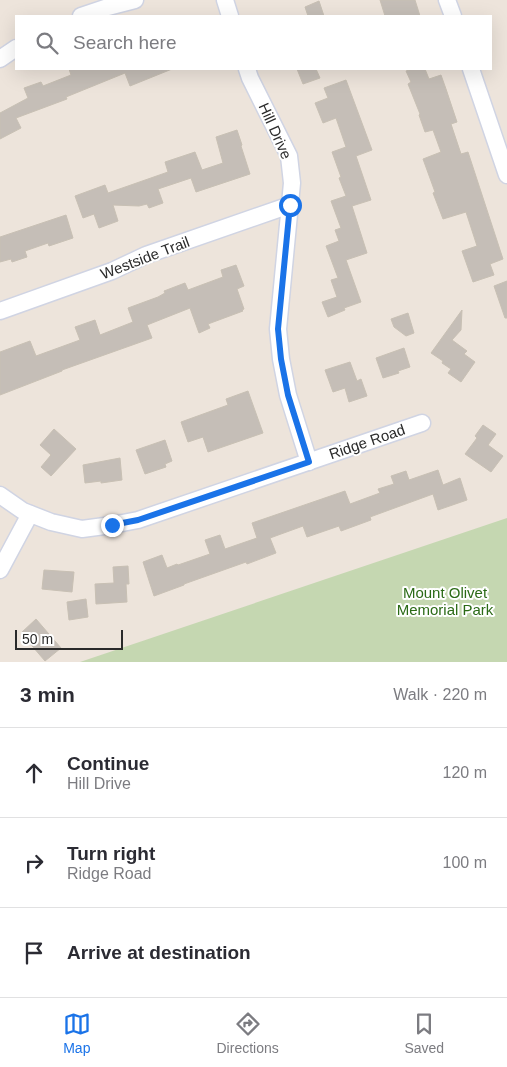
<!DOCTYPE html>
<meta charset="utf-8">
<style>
body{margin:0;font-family:Helvetica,sans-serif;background:#f2f2f3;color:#2b2b33}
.scale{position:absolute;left:15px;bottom:12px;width:108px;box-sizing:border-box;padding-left:5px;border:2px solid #2a2a2a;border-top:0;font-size:14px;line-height:18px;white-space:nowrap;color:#2a2a2a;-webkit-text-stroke:4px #fff;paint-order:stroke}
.stop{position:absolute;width:15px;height:15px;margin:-11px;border:4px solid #1a73e8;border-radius:50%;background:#fff}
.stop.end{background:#1a73e8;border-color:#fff;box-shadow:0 1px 5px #0008}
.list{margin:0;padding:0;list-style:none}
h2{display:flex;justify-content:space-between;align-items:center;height:65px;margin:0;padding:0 20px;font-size:21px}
h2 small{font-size:16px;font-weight:400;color:#7c7c81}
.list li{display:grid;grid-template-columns:32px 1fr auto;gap:15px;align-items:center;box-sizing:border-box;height:90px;padding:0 20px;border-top:1px solid #e1e1e2}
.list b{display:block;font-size:19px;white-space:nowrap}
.list p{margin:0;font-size:16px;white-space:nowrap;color:#7c7c81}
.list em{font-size:16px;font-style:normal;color:#7c7c81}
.icon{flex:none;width:28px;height:28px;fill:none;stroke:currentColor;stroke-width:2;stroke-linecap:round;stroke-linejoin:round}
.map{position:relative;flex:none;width:507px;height:662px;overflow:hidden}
.search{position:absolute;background:#fff;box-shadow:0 5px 20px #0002;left:15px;right:15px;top:15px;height:55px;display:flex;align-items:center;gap:12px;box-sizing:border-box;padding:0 18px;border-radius:0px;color:#7c7c81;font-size:19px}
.sheet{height:335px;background:#fff}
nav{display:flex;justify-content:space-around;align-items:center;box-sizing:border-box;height:70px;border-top:1px solid #e1e1e2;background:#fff;font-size:14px;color:#7c7c81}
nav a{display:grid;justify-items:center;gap:2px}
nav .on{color:#1a73e8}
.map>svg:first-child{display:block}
.cemetery{fill:#c5d7b1}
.building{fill:#c5beb7;stroke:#c8c0b4}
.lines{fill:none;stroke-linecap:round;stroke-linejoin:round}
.minor-casing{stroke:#d0d4e3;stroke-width:19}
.minor{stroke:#fff;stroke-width:16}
.route{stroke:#1a73e8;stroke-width:6}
.labels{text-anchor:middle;stroke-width:4;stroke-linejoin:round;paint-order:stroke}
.street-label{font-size:15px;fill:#2a2a2a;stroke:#fff}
.park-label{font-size:15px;fill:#2b6a16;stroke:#fff}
</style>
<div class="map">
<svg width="507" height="662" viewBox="0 0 507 662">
<rect width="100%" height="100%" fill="#ede4db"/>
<!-- cemetery -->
<path class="cemetery" d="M 507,518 L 507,662 L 80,662 Z"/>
<!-- building -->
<g class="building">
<path d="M 380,0 L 415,0 L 420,16 L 385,16 Z"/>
<path d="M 319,1 L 324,16 L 308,16 L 305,7 Z"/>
<path d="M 69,69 L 172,69 L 130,86 L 125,73 L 66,97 L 67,99 L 16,118 L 21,128 L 0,139 L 0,113 L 28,98 L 24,88 L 41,82 L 43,86 L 71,75 Z"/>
<path d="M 297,69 L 316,69 L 320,78 L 303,84 Z"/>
<path d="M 413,69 L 425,69 L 429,79 L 441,75 L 446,89 L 457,122 L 451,124 L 461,154 L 468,152 L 503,259 L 490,264 L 494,275 L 473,282 L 462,251 L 477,246 L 466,212 L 443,219 L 433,193 L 435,192 L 423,159 L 441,152 L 433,130 L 425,132 L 419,115 L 420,114 L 408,84 L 411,82 L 406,71 Z"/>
<path d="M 346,80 L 372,150 L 356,156 L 371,200 L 352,206 L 367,253 L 346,260 L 361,302 L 344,308 L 345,310 L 328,317 L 322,302 L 337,297 L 331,280 L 338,278 L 326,246 L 339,241 L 335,230 L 341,228 L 331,201 L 346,196 L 339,178 L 341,177 L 332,152 L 346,147 L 336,118 L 323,123 L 315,103 L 328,98 L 324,88 Z"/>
<path d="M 237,130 L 242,145 L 241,146 L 250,174 L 196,192 L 191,178 L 158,189 L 163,203 L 149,208 L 147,204 L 139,206 L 113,205 L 118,221 L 99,228 L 94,214 L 83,218 L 75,196 L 105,185 L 108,193 L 168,172 L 165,162 L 195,152 L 202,170 L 223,163 L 216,137 Z"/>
<path d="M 66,215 L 73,238 L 49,246 L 48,243 L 25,251 L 27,257 L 12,262 L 11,259 L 0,262 L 0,237 Z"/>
<path d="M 236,265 L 244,286 L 237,289 L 244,309 L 242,310 L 243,311 L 208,324 L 210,328 L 199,333 L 190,308 L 147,325 L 152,338 L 62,370 L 62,371 L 0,395 L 0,352 L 30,341 L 36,356 L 80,340 L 75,327 L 95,320 L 100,335 L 133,322 L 128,308 L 158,297 L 165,293 L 164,291 L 185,283 L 188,290 L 223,277 L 221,270 Z"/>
<path d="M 507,281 L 507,318 L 505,318 L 494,286 Z"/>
<path d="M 462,310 L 461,330 L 452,340 L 467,351 L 464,354 L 475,362 L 461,382 L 448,373 L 451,369 L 442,363 L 443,361 L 431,353 Z"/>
<path d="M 408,313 L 414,333 L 406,336 L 394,327 L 391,319 Z"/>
<path d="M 404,348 L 410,367 L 398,371 L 399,373 L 383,378 L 376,358 Z"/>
<path d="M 350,362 L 357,381 L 361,379 L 367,396 L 349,402 L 345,388 L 333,392 L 325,370 Z"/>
<path d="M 248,391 L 263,433 L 208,452 L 203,437 L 188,442 L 181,422 L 228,405 L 226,399 Z"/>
<path d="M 483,425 L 496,434 L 488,445 L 503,456 L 491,472 L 465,454 L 477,438 L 475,436 Z"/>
<path d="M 54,429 L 76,449 L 51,476 L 41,467 L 51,455 L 40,445 Z"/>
<path d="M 165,440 L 172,461 L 165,464 L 166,467 L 145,474 L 136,450 Z"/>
<path d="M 120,458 L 122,480 L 101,483 L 101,481 L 85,483 L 83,465 Z"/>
<path d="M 438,470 L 443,485 L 460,478 L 467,500 L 438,510 L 433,494 L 370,517 L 371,520 L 341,531 L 339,526 L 307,537 L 303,526 L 270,538 L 276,553 L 247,564 L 246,562 L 184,584 L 184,585 L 154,596 L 143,562 L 162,555 L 167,568 L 177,564 L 178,565 L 210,554 L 205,540 L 220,535 L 225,549 L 257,538 L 252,523 L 345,491 L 350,504 L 380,493 L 378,489 L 394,484 L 391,476 L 406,471 L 409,480 Z"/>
<path d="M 128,566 L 129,584 L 126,584 L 127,602 L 96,604 L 95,584 L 114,583 L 113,567 Z"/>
<path d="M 44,570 L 74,572 L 72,592 L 42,589 Z"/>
<path d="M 86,599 L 88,617 L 69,620 L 67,602 Z"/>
<path d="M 36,619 L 61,648 L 45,661 L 21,633 Z"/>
</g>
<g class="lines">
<!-- minor casing -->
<g class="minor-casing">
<g id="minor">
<path d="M 225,0 L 230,16"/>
<path d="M 447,0 L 453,16"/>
<path d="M 81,16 L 108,7 L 135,0"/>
<path d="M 0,59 L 16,48"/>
<path d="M 247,69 L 250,78 L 289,156 L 292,183 L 278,329 L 281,359 L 288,395 L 309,462"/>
<path d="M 471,69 L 507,175"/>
<path d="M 0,311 L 112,271 L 146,255 L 290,205"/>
<path d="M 0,495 L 23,511 L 51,522 L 82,529 L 112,525 L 138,520 L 422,423"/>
<path d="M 0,570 L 30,514"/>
</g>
</g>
<!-- minor -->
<use href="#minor" class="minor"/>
</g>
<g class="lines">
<!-- route -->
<path class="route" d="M 112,525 L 138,520 L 309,462 L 288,395 L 281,359 L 278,329 L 290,205"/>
</g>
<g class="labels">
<!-- street labels -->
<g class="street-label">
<text transform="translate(275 131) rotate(66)" y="5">Hill Drive</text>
<text transform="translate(145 258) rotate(-21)" y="5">Westside Trail</text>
<text transform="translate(367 442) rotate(-19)" y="5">Ridge Road</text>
</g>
<!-- park labels -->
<g class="park-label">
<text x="445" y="598">Mount Olivet<tspan x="445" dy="17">Memorial Park</tspan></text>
</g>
</g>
</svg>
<div class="scale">50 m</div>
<div class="stop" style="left:290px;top:205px"></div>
<div class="stop end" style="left:112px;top:525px"></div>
<div class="search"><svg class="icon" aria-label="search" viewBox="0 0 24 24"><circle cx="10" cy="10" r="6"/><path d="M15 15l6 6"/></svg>Search here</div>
</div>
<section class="sheet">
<h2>3 min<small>Walk · 220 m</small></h2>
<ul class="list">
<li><svg class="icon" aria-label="ahead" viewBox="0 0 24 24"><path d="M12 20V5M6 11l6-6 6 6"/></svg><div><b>Continue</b><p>Hill Drive</p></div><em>120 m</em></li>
<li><svg class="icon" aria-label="right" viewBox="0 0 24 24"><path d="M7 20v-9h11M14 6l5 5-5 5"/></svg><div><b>Turn right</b><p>Ridge Road</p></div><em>100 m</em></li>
<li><svg class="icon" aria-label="arrive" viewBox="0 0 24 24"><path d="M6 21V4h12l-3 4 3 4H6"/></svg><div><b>Arrive at destination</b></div></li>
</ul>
</section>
<nav>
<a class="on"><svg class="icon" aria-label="map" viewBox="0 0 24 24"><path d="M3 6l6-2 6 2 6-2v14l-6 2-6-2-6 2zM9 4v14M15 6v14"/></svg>Map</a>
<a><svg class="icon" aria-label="directions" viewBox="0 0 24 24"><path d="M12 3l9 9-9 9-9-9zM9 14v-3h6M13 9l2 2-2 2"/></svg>Directions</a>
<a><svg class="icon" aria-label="saved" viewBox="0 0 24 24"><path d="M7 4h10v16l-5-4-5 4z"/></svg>Saved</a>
</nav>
